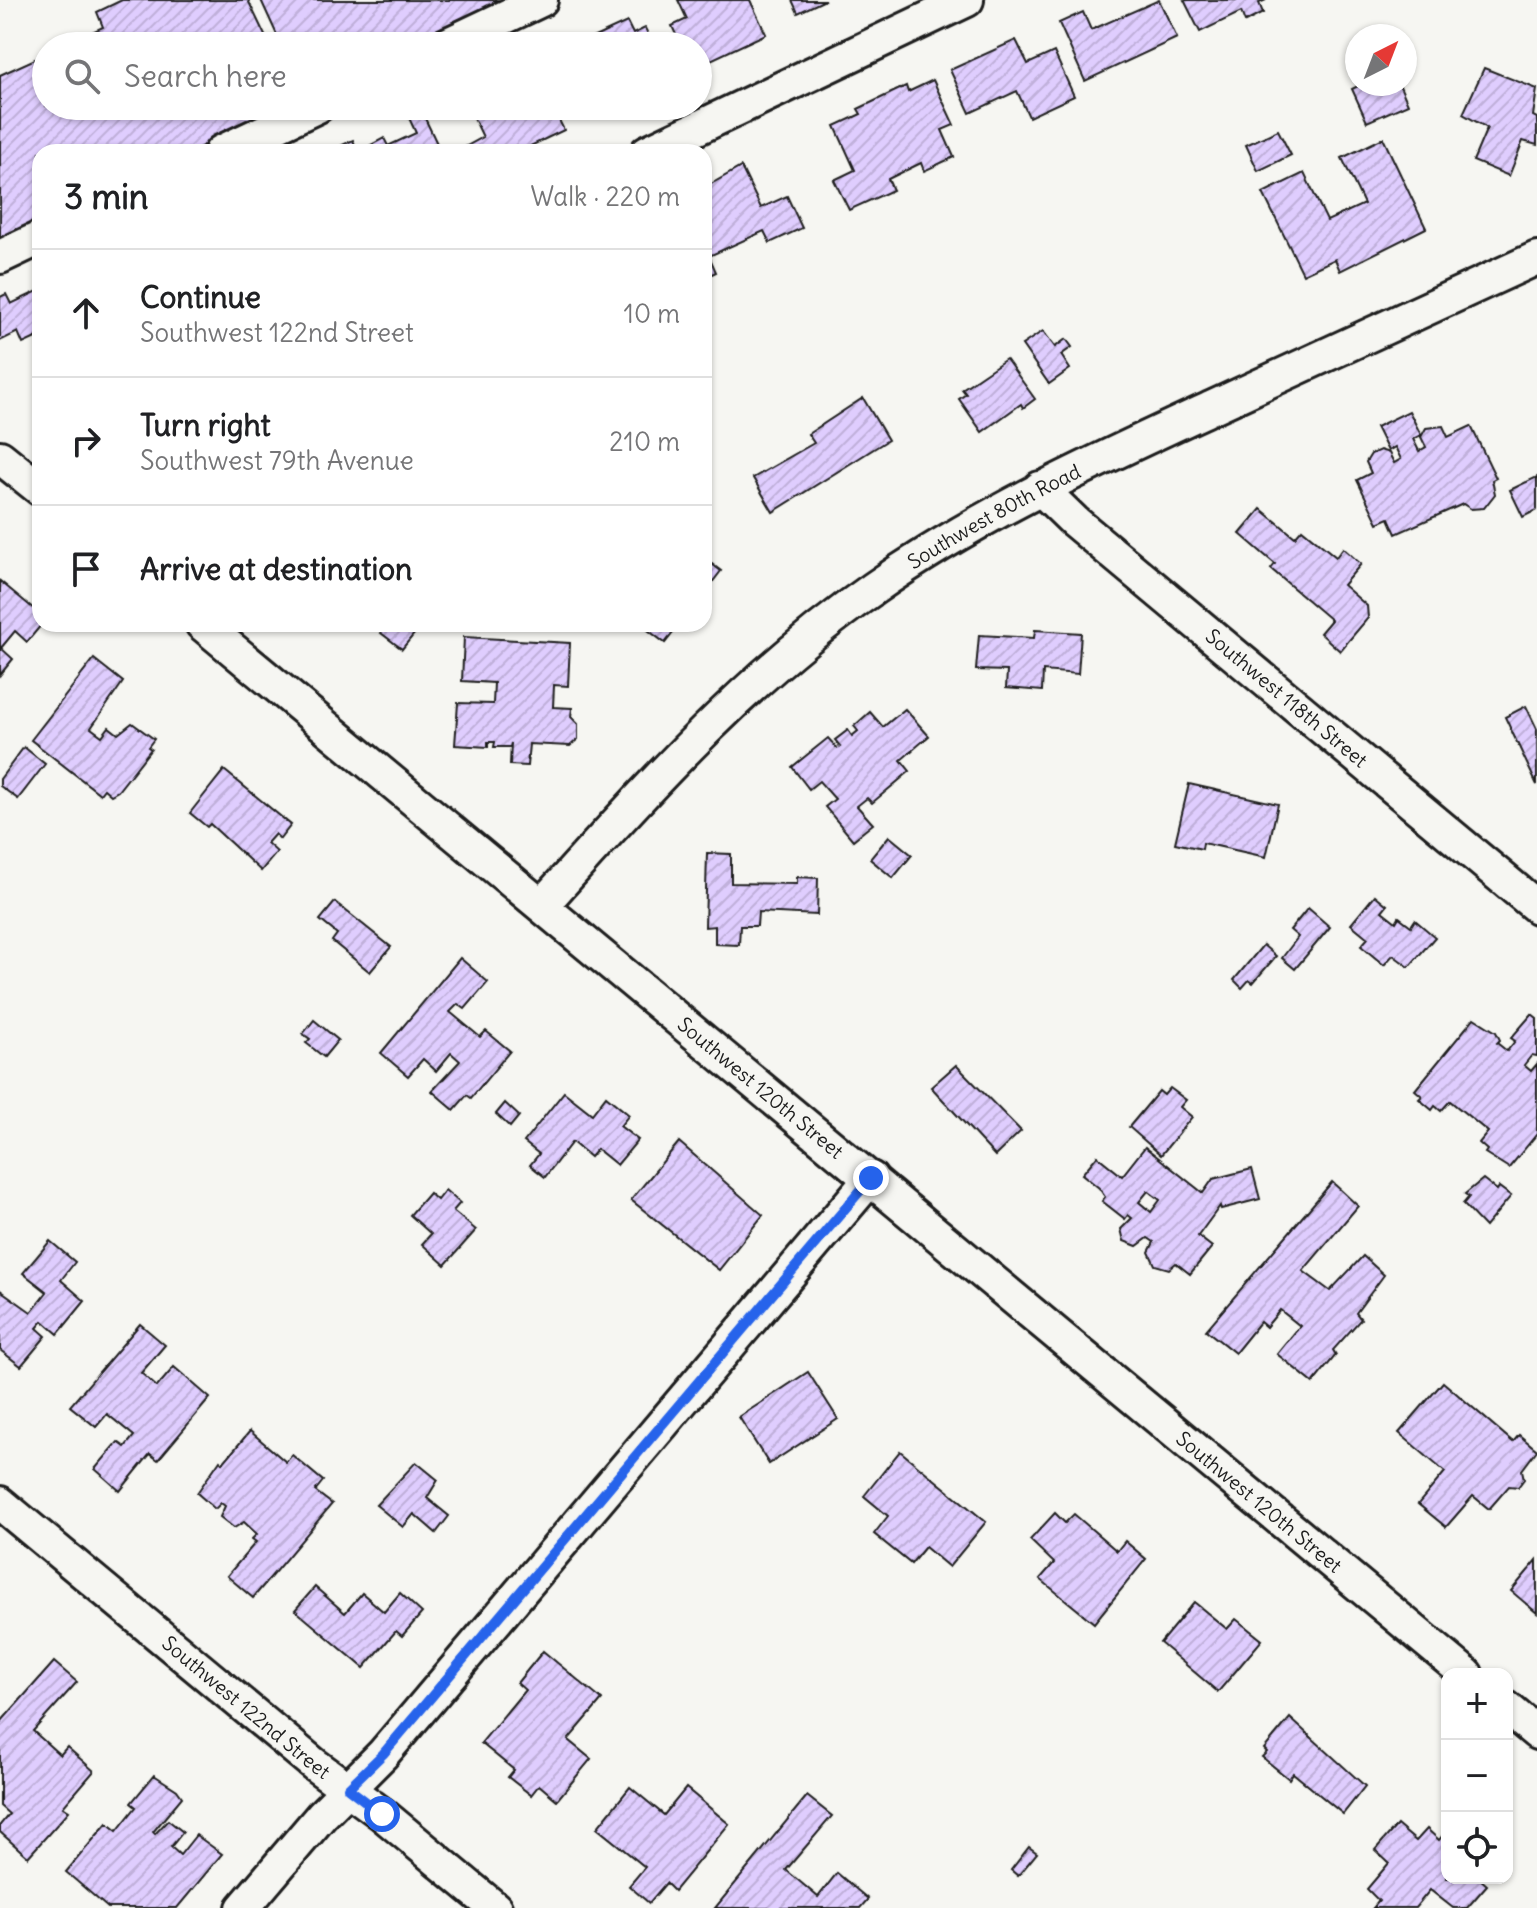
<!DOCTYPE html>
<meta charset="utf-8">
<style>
body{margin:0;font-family:Delius,sans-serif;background:#f2f2f2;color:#202124}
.controls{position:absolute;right:24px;bottom:24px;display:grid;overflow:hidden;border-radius:16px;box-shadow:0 2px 6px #0004}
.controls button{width:72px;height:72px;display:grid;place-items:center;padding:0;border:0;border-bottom:2px solid #e0e0e0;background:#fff;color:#202124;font:40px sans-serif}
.compass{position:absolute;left:1345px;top:24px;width:72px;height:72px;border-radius:50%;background:#fff;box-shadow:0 2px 6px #0004;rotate:42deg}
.stop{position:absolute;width:24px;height:24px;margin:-18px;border:6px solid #2563eb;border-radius:50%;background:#fff}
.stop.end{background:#2563eb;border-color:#fff;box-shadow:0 2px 8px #0008}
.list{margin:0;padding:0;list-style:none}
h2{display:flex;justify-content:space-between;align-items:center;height:104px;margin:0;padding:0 32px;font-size:34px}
h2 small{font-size:26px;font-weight:400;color:#757577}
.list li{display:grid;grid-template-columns:52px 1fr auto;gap:24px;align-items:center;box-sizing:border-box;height:128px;padding:0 32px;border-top:2px solid #e0e0e0}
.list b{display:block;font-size:30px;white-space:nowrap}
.list p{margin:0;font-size:26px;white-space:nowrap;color:#757577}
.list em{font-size:26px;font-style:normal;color:#757577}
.icon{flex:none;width:44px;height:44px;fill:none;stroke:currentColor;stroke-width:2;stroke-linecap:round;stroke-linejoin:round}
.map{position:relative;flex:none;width:1537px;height:1908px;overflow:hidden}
.search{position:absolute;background:#fff;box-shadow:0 2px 6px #0004;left:32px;top:32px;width:680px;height:88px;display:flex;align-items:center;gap:20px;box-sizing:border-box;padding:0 28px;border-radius:44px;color:#757577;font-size:30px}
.panel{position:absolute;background:#fff;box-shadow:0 2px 6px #0004;left:32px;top:144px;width:680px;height:488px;border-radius:24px}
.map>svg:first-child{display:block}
.building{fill:url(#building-hatch);stroke:#1c1c1c;stroke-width:2;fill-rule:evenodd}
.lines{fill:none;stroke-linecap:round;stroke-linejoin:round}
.minor-casing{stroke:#1c1c1c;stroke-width:38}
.minor{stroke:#f6f6f2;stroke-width:32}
.route{stroke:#2563eb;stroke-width:10}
.labels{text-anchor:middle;stroke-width:6;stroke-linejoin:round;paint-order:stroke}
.street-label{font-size:20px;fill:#1c1c1c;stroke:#f6f6f2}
</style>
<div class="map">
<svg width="1537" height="1908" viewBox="0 0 1537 1908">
<defs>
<pattern id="building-hatch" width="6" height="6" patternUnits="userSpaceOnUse" patternTransform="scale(2)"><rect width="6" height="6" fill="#dfcdfe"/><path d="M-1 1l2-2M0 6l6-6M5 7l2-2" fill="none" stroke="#bfafd9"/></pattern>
</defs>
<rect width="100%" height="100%" fill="#f6f6f2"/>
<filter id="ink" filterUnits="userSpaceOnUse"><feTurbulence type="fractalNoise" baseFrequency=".0125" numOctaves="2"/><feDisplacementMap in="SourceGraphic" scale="16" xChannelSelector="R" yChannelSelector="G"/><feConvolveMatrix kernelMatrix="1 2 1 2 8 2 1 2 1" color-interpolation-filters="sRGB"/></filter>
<g filter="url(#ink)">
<!-- building -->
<g class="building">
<path d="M 122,0 L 248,0 L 270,46 L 62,46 L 103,27 L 97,12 Z"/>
<path d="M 261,0 L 517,0 L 419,46 L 282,46 Z"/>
<path d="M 678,0 L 750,0 L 766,34 L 698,66 L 698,46 L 681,46 L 672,26 L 687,19 Z"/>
<path d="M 792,0 L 825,0 L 798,13 Z"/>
<path d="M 1159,0 L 1177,38 L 1085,81 L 1059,23 L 1083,12 L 1091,30 Z"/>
<path d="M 1184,0 L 1266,0 L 1259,3 L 1263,13 L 1245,22 L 1241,12 L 1200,32 Z"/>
<path d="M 627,22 L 633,34 L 645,28 L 654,46 L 575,46 Z"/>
<path d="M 1016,40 L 1028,64 L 1054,52 L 1074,96 L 1029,117 L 1017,91 L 970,113 L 950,70 Z"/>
<path d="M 46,54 L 46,106 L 287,106 L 190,152 L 40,152 L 40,223 L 0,242 L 0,75 Z"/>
<path d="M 1484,68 L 1537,89 L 1533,116 L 1537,118 L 1537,145 L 1523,141 L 1509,176 L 1473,161 L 1487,128 L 1463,114 Z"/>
<path d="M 933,80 L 954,125 L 942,130 L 954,157 L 924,171 L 921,163 L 888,179 L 893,190 L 849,210 L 834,180 L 855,170 L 835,126 L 861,114 L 858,109 L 906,86 L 908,92 Z"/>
<path d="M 1362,84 L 1399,84 L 1408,104 L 1367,122 L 1352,89 Z"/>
<path d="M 468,106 L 552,106 L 564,130 L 518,152 L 456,152 L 483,137 Z"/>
<path d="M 422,112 L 441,152 L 336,152 L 334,149 L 353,140 L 358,152 L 384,138 L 388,146 L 416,133 L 409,118 Z"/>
<path d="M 1278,130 L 1291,155 L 1258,171 L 1246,145 Z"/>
<path d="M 1383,138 L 1426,228 L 1340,271 L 1335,259 L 1303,274 L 1263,193 L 1304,173 L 1327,221 L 1364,204 L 1342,158 Z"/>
<path d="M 741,167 L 761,208 L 787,196 L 802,228 L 770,243 L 764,231 L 709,256 L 716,272 L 704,278 L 704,188 Z"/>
<path d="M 40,290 L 40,336 L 23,344 L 18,332 L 0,341 L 0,297 L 6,294 L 11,304 Z"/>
<path d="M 1043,331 L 1055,347 L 1066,339 L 1072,347 L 1061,355 L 1070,369 L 1049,384 L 1022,345 Z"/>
<path d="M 1006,359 L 1035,399 L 1023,408 L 1021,404 L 982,432 L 959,399 L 966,394 L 962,389 Z"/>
<path d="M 863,398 L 888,440 L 773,512 L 753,478 L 814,443 L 808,434 Z"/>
<path d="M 1409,411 L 1421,435 L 1413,439 L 1419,451 L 1426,447 L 1421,437 L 1426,428 L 1443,426 L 1448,437 L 1471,426 L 1496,478 L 1492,480 L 1495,494 L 1484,508 L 1471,509 L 1463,504 L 1396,534 L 1389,518 L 1378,523 L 1357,480 L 1371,473 L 1366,462 L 1371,454 L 1380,450 L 1389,453 L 1394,463 L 1401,459 L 1395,447 L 1388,451 L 1376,427 Z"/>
<path d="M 1537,477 L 1537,510 L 1523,517 L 1510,490 Z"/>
<path d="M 1261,509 L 1295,537 L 1302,529 L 1336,557 L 1343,548 L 1361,564 L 1343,585 L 1367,606 L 1368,618 L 1340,651 L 1320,633 L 1331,620 L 1271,569 L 1275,564 L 1240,534 Z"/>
<path d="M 704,558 L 721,571 L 704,593 Z"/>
<path d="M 0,581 L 40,614 L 42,624 L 27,642 L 15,631 L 1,648 L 13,659 L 0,675 Z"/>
<path d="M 387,624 L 403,624 L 415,633 L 402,649 L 381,633 Z"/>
<path d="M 640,624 L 680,624 L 665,643 Z"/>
<path d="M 1035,630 L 1081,633 L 1078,674 L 1043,671 L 1042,691 L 1006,688 L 1007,671 L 976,670 L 979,635 L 1034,638 Z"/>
<path d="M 464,637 L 570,643 L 568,686 L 554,685 L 553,707 L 572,708 L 571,717 L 578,724 L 578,739 L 570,746 L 529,744 L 527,766 L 510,765 L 511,743 L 510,747 L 494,747 L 495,742 L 488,742 L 488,747 L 455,745 L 458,703 L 493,704 L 494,683 L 462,681 Z"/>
<path d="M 94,659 L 123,682 L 91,728 L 102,736 L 109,727 L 118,734 L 132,723 L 154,739 L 148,747 L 151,749 L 118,791 L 111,795 L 104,789 L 100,794 L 31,740 Z"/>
<path d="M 1526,706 L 1537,729 L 1537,785 L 1505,717 Z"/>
<path d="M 905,709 L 929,736 L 901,760 L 910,771 L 872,803 L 867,798 L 857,806 L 873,824 L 853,840 L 825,807 L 835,799 L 819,781 L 809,789 L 792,767 L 828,738 L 837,748 L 840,746 L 835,740 L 848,730 L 852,736 L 858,731 L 854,726 L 870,712 L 883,727 Z"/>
<path d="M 24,747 L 45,764 L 18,799 L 0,786 L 0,779 Z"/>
<path d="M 224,770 L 291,825 L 280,839 L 275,834 L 267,843 L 277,852 L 261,871 L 210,824 L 207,827 L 190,813 Z"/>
<path d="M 1189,784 L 1278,804 L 1266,857 L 1203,843 L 1202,849 L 1175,843 Z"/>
<path d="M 889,836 L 912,855 L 893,878 L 870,859 Z"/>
<path d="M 707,853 L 731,854 L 731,883 L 797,884 L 797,877 L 818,878 L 817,915 L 758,912 L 757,926 L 740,926 L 739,945 L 715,944 L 715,926 L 705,927 Z"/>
<path d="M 1375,895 L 1387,905 L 1382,911 L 1396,922 L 1399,917 L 1411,926 L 1415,920 L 1435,937 L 1409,967 L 1393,955 L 1384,965 L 1361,946 L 1368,938 L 1351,924 Z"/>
<path d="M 335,902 L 391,947 L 370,972 L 332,941 L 337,934 L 320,920 Z"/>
<path d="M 1308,908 L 1330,927 L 1295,969 L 1282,958 L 1298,937 L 1290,930 Z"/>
<path d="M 1263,945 L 1276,956 L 1253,983 L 1249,980 L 1242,988 L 1234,980 Z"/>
<path d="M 460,958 L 488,982 L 465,1009 L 458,1004 L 450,1012 L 480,1037 L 486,1031 L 510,1051 L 471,1098 L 467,1095 L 454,1110 L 432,1091 L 460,1061 L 451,1053 L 436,1071 L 423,1059 L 408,1076 L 381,1053 Z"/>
<path d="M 1532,1014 L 1537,1018 L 1537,1056 L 1532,1055 L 1524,1065 L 1531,1071 L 1537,1064 L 1537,1134 L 1509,1168 L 1485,1153 L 1487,1150 L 1479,1143 L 1488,1132 L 1450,1101 L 1441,1111 L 1435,1106 L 1432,1110 L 1419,1099 L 1422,1096 L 1415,1090 L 1474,1018 L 1496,1032 L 1500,1040 L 1497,1043 L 1507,1051 L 1515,1041 L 1511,1038 Z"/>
<path d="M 314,1020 L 338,1040 L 324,1057 L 306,1043 L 310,1039 L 303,1034 Z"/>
<path d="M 956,1065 L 1021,1131 L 995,1156 L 931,1087 Z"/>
<path d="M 1170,1088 L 1186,1100 L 1180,1107 L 1192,1117 L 1161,1155 L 1129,1127 L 1159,1091 L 1164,1095 Z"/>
<path d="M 564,1092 L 592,1114 L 606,1096 L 629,1115 L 620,1126 L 638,1140 L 617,1165 L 597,1149 L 590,1157 L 572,1142 L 545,1177 L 530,1165 L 539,1154 L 524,1142 Z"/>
<path d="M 505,1103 L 519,1116 L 510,1127 L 496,1114 Z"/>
<path d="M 679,1142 L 763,1215 L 719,1270 L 631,1200 Z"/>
<path d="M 1145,1147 L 1203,1193 L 1213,1179 L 1252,1169 L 1260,1199 L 1221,1209 L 1220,1206 L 1198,1236 L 1212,1247 L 1190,1274 L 1176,1263 L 1169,1269 L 1155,1265 L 1149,1252 L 1154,1242 L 1148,1238 L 1137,1246 L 1124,1241 L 1121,1229 L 1132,1218 L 1128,1215 L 1125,1219 L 1102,1201 L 1105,1197 L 1099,1188 L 1082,1174 L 1097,1156 L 1122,1176 ZM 1148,1191 L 1160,1200 L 1151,1212 L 1139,1202 Z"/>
<path d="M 1483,1179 L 1497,1190 L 1499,1187 L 1511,1196 L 1485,1227 L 1463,1204 L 1469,1197 L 1465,1194 Z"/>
<path d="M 1332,1182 L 1358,1206 L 1303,1271 L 1330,1291 L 1363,1256 L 1384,1275 L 1356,1313 L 1361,1319 L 1333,1350 L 1336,1355 L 1313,1383 L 1277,1354 L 1300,1326 L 1280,1310 L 1266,1327 L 1260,1322 L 1235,1353 L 1206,1330 Z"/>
<path d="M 445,1190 L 460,1203 L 453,1211 L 476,1230 L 445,1265 L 422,1244 L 431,1234 L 410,1215 L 429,1193 L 437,1200 Z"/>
<path d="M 50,1241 L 75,1262 L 61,1280 L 85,1301 L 58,1334 L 43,1321 L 37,1328 L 46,1336 L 21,1366 L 0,1350 L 0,1290 L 31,1312 L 47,1292 L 23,1273 Z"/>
<path d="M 140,1324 L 165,1345 L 141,1373 L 157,1387 L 174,1367 L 210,1398 L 158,1460 L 150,1454 L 120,1491 L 95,1469 L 118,1442 L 125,1447 L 134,1436 L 107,1414 L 96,1427 L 70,1406 Z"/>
<path d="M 808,1372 L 838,1419 L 769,1464 L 739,1417 Z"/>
<path d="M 1443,1382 L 1513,1442 L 1519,1435 L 1537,1450 L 1522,1470 L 1524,1479 L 1518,1487 L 1509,1486 L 1489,1509 L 1473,1496 L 1446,1527 L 1418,1504 L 1445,1472 L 1399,1433 Z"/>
<path d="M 250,1431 L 286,1462 L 292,1455 L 323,1481 L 315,1491 L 332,1504 L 253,1598 L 227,1576 L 256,1542 L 252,1539 L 257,1534 L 244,1522 L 234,1528 L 220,1517 L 225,1506 L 221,1503 L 215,1509 L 197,1493 L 220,1460 L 223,1463 Z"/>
<path d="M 900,1451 L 986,1522 L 949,1567 L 925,1547 L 911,1564 L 874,1534 L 888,1516 L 864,1496 Z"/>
<path d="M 416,1462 L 438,1480 L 427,1498 L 449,1516 L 436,1533 L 414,1514 L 403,1527 L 376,1505 Z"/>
<path d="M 1055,1513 L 1065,1523 L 1074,1514 L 1117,1551 L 1125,1541 L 1146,1559 L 1094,1623 L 1040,1579 L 1054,1563 L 1030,1540 Z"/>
<path d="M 1537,1560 L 1537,1613 L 1511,1591 Z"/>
<path d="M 315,1587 L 345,1613 L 362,1593 L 384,1612 L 400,1593 L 422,1613 L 402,1636 L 396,1631 L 364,1668 L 295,1610 Z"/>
<path d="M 1194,1602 L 1227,1629 L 1236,1619 L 1262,1640 L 1218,1692 L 1160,1643 Z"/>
<path d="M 543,1651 L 602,1700 L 568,1740 L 591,1759 L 557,1800 L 539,1785 L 531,1795 L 508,1777 L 514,1770 L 481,1743 L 525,1690 L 517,1683 Z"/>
<path d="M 54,1662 L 77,1682 L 33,1731 L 60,1755 L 67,1747 L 94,1771 L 63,1807 L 69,1811 L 28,1857 L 0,1832 L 0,1825 L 9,1814 L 0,1806 L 0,1723 Z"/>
<path d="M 1290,1718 L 1365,1786 L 1343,1814 L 1293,1773 L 1289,1779 L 1262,1757 L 1267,1752 L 1264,1749 Z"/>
<path d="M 154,1775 L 177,1790 L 182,1797 L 153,1832 L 155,1834 L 168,1820 L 183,1832 L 171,1847 L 180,1855 L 196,1835 L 222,1854 L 177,1908 L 108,1908 L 66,1872 L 107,1823 L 117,1831 L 136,1807 L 131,1803 Z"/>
<path d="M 630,1787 L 664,1815 L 686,1788 L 729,1824 L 674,1891 L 666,1883 L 649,1903 L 629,1886 L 645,1867 L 597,1828 Z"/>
<path d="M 807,1796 L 832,1816 L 786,1870 L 818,1897 L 837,1873 L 868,1899 L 860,1908 L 715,1908 Z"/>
<path d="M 1397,1825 L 1416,1841 L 1427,1829 L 1439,1840 L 1447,1830 L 1447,1878 L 1479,1878 L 1487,1885 L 1467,1908 L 1453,1908 L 1430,1890 L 1415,1908 L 1373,1908 L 1379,1901 L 1367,1889 L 1389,1863 L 1375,1850 Z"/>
<path d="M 1029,1847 L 1037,1853 L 1018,1876 L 1011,1870 Z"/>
</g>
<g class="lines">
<!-- minor casing -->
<g class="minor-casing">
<g id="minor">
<path d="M 444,46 L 541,0"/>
<path d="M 221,152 L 318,106"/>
<path d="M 647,152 L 967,0"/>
<path d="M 0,257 L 40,238"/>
<path d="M 0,457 L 40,489"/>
<path id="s1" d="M 1040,488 L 1074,521 L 1537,907"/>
<path id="s2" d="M 202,624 L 1466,1674"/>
<path id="s3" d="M 542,905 C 645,791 746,677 873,589 C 979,514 1096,461 1213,407 C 1321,358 1429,308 1537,258"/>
<path id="s4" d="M 0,1503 L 315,1765 L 382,1814 L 495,1908"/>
<path d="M 1507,1708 L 1537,1733"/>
<path d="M 243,1908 L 322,1815 L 383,1754 L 871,1178"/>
</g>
</g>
<!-- minor -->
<use href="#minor" class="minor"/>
</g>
</g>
<g class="lines" filter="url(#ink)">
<!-- route -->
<path class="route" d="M 382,1814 L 348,1788 L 383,1754 L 871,1178"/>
</g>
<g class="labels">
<!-- street labels -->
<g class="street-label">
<text dy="7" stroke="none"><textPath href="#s3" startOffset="600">Southwest 80th Road</textPath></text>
<text dy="7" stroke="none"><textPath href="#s1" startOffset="324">Southwest 118th Street</textPath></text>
<text dy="7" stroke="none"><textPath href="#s2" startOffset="726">Southwest 120th Street</textPath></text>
<text dy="7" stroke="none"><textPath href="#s2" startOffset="1374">Southwest 120th Street</textPath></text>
<text dy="7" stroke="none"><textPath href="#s4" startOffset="320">Southwest 122nd Street</textPath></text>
</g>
</g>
</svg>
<div class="controls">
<button>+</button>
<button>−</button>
<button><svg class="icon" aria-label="locate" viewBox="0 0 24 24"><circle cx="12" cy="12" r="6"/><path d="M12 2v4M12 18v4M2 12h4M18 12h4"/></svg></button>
</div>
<svg class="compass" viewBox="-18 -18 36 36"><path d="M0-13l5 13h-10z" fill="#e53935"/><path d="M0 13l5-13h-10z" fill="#757577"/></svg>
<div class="stop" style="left:382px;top:1814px"></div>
<div class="stop end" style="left:871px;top:1178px"></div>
<div class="search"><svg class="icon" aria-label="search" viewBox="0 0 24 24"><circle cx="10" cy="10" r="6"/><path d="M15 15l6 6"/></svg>Search here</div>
<section class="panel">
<h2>3 min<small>Walk · 220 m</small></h2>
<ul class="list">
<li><svg class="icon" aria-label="ahead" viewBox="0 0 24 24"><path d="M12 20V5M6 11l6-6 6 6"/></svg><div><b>Continue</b><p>Southwest 122nd Street</p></div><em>10 m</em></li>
<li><svg class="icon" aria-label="right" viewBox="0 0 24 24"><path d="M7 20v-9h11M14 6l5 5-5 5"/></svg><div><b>Turn right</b><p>Southwest 79th Avenue</p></div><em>210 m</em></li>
<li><svg class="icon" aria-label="arrive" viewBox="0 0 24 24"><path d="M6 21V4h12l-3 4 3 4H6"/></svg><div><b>Arrive at destination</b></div></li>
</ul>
</section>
</div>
